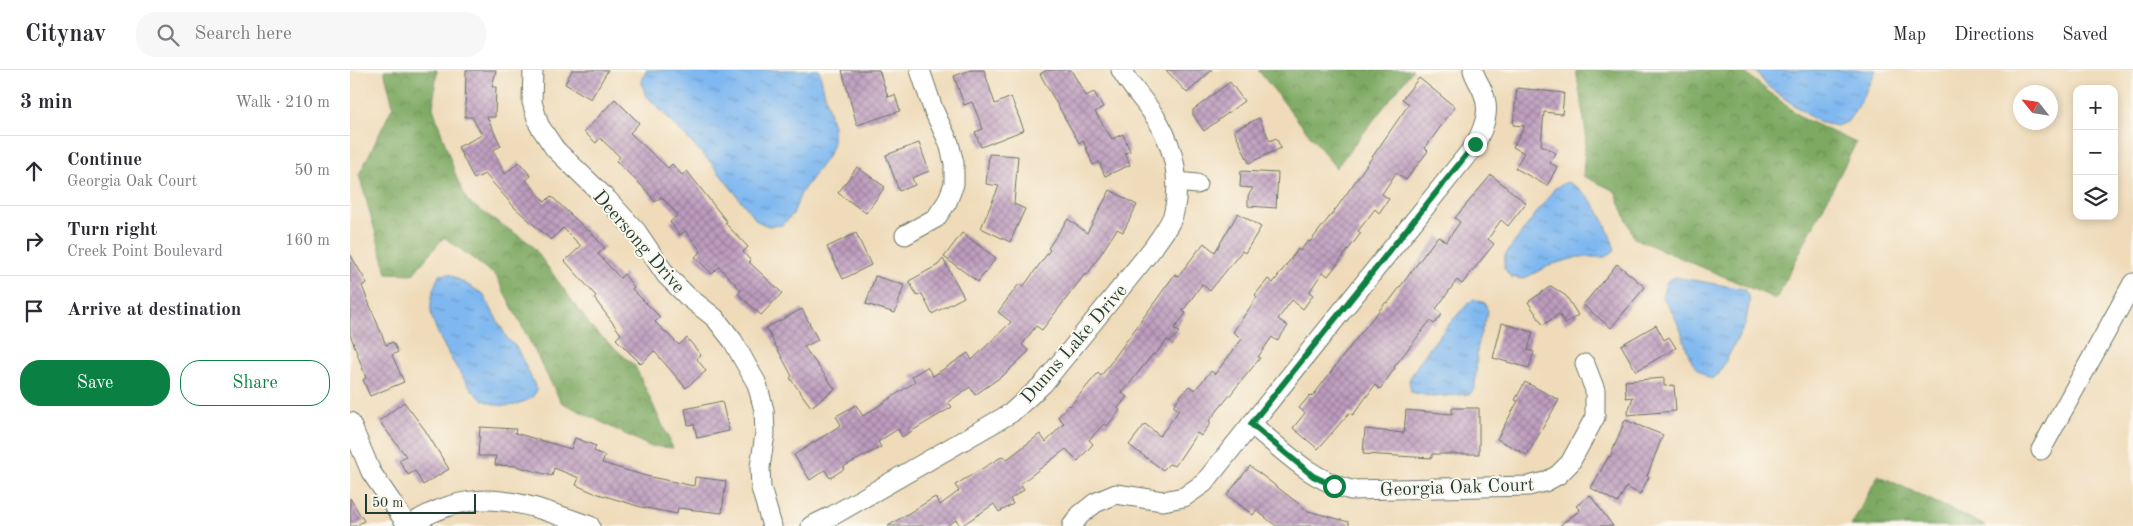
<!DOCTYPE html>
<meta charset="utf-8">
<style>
body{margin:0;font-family:"Old Standard TT",serif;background:#f7f7f7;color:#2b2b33}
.controls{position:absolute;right:15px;top:15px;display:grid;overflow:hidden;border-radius:10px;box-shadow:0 2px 8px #0003}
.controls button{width:45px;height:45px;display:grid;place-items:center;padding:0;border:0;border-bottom:1px solid #e1e1e2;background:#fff;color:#2b2b33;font:25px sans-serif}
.compass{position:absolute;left:1663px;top:15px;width:45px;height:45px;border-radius:50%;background:#fff;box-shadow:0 2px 8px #0003;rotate:300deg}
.scale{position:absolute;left:15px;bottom:12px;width:111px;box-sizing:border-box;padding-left:5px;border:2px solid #1f3d34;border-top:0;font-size:14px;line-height:18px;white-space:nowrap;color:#1f3d34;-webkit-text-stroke:4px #fbf7ec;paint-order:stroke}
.stop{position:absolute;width:15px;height:15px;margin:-11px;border:4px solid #0b8043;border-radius:50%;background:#fff}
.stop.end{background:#0b8043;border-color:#fff;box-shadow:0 1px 5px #0008}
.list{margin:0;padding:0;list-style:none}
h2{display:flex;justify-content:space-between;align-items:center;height:65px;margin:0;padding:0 20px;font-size:21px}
h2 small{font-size:16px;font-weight:400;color:#7c7c81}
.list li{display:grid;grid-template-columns:32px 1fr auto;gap:15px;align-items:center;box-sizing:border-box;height:70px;padding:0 20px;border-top:1px solid #e1e1e2}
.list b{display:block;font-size:19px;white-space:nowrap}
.list p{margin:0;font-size:16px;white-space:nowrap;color:#7c7c81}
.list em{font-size:16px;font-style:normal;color:#7c7c81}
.actions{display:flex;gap:10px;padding:15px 20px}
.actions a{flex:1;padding:11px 0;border:1px solid #0b8043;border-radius:20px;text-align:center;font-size:18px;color:#0b8043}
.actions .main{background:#0b8043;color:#fff}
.icon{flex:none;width:28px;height:28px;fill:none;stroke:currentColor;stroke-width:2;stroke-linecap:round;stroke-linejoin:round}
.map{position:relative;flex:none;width:1783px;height:456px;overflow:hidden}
header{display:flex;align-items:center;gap:30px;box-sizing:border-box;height:70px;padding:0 25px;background:#fff;border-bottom:1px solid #e1e1e2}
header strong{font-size:24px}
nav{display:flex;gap:28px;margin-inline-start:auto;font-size:18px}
.search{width:350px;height:45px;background:#f7f7f7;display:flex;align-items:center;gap:12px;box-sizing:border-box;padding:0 18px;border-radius:20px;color:#7c7c81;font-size:19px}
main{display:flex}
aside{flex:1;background:#fff}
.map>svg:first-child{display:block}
.forest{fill:url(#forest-crowns);stroke:#4e734b}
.water{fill:url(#water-ripples);stroke:#4f7a92}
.building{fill:url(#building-cross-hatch)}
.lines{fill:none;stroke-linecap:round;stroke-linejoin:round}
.minor-casing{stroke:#687463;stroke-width:21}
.minor{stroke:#fff;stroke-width:19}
.route{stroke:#0b8043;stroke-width:6}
.labels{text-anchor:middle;stroke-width:4;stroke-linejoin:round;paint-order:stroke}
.street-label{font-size:19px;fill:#1f3d34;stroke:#fbf7ec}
</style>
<header>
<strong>Citynav</strong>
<div class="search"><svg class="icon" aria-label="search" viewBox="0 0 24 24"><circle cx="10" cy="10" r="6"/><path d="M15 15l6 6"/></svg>Search here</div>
<nav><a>Map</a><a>Directions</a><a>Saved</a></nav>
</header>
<main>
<aside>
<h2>3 min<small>Walk · 210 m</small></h2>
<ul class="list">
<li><svg class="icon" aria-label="ahead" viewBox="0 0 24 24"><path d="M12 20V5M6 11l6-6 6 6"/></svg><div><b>Continue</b><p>Georgia Oak Court</p></div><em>50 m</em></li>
<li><svg class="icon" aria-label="right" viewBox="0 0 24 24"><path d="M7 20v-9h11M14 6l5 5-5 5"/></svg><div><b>Turn right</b><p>Creek Point Boulevard</p></div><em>160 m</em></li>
<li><svg class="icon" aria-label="arrive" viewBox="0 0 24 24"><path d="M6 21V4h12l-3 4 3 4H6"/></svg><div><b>Arrive at destination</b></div></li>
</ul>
<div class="actions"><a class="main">Save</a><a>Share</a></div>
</aside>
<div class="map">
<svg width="1783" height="456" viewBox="0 0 1783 456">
<defs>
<pattern id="forest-crowns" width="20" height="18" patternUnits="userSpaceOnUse" patternTransform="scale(1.25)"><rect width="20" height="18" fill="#7da962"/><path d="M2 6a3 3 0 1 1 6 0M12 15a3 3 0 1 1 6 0" fill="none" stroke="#668b52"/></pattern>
<pattern id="water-ripples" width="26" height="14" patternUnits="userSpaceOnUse" patternTransform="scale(1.25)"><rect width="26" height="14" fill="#7fb8f0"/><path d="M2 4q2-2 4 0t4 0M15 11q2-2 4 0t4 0" fill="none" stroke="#6797c3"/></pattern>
<pattern id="building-cross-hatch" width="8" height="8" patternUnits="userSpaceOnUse" patternTransform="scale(1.25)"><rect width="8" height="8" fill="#bd9bbe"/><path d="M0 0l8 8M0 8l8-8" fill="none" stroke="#99809b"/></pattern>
</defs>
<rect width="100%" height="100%" fill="#fbf7ec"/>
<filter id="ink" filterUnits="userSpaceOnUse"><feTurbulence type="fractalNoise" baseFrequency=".02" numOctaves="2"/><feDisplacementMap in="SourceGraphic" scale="10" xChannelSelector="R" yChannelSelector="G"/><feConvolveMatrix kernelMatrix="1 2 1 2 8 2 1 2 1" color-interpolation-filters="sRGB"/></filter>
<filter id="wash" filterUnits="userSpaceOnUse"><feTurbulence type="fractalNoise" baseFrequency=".0096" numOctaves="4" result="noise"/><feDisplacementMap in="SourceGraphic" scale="20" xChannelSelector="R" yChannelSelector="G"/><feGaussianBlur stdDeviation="1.12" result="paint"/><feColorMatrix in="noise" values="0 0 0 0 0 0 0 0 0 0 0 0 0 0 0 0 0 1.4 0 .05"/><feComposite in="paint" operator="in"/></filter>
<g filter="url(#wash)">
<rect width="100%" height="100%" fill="#efdbba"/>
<!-- forest -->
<g class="forest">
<path d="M 34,0 L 87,0 L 83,38 L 107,109 L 118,132 L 181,174 L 242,258 L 285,296 L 323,378 L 299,376 L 211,332 L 146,206 L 94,167 L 63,204 L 37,203 L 9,105 L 43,36 Z"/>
<path d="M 908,0 L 1063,0 L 986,98 Z"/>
<path d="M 1226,0 L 1394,0 L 1395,3 L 1452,48 L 1506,73 L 1426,229 L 1284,168 L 1265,121 L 1233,106 L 1236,63 Z"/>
<path d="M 1528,405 L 1636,456 L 1501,456 Z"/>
</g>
<!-- water -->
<g class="water">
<path d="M 296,0 L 469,0 L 483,57 L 483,72 L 479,84 L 451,123 L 443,144 L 432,155 L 418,156 L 407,151 L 362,94 L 295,24 L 292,12 Z"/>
<path d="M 1405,0 L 1526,0 L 1508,37 L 1497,52 L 1486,56 L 1468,52 L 1417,16 Z"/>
<path d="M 1217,112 C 1244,123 1256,153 1265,180 L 1255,187 L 1228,187 L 1200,195 L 1173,209 L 1161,207 L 1154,198 L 1155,185 L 1205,118 Z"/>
<path d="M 99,204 L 133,224 L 157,268 L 167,278 L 187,320 C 183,328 179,330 170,333 C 157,339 138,335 127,325 C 113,312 83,261 81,242 C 80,229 84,216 89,205 Z"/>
<path d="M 1325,207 L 1394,219 L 1400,230 L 1395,255 L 1368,305 L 1361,309 C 1338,297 1339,283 1331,261 C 1326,249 1320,237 1312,226 L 1317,211 Z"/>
<path d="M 1123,229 L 1135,233 L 1138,242 L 1128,271 L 1125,317 L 1120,324 L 1083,327 L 1061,322 L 1059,310 C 1073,283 1100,251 1123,229 Z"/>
</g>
<g id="blocks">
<!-- building -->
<g class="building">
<path d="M 116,0 L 146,0 L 142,17 L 146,17 L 145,47 L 137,47 L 151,76 L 143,80 L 155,104 L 169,92 L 181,106 L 176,110 L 195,132 L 201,126 L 238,161 L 239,160 L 255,178 L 248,184 L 270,208 L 274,204 L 284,217 L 282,219 L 310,247 L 305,252 L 329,275 L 337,268 L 351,285 L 347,289 L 356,301 L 336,318 L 304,281 L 291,294 L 266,269 L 271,264 L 244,228 L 246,226 L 215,191 L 231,176 L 213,158 L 201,170 L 165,138 L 135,104 L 124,109 L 108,77 L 132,65 L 122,47 L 115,47 Z"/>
<path d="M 222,0 L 258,0 L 241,29 L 215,14 Z"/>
<path d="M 492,0 L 529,0 L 538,27 L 545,25 L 550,41 L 507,55 Z"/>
<path d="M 621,0 L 634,0 L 645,34 L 661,27 L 674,60 L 631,77 L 625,62 L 633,59 L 622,32 L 614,35 L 604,6 Z"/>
<path d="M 697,0 L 721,0 L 736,26 L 744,22 L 753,37 L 745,42 L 762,69 L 773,64 L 780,81 L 775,83 L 780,95 L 755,106 L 749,92 L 743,95 L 733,70 L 729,73 L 690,4 Z"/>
<path d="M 816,0 L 862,0 L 837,23 Z"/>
<path d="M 1069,8 L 1105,37 L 1075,78 L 1078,81 L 1056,110 L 1046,103 L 1032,124 L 1039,129 L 1029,143 L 1025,139 L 1008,161 L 1011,163 L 978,206 L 973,202 L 959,222 L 963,225 L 953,239 L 942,230 L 928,249 L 938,256 L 927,271 L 922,267 L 908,287 L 910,288 L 859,351 L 861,353 L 851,366 L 847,363 L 825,396 L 819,394 L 813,400 L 779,375 L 795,354 L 810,366 L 829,340 L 823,336 L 831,325 L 839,316 L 845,320 L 861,301 L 865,304 L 892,269 L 883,262 L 907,227 L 905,225 L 918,209 L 923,213 L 948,179 L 950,181 L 958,171 L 960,172 L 988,136 L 1059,34 L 1052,29 Z"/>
<path d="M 880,12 L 894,31 L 854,61 L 843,45 L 843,40 Z"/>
<path d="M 1167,18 L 1214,23 L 1212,44 L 1194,42 L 1191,75 L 1206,83 L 1200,93 L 1207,97 L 1197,116 L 1165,98 L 1174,83 L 1163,77 L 1175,56 L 1163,55 Z"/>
<path d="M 265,29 L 289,53 L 280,63 L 318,98 L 322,94 L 332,105 L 337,101 L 377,152 L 375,153 L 398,177 L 393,182 L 401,191 L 399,192 L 432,223 L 411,245 L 388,224 L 391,220 L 369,197 L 362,204 L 345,187 L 351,181 L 335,161 L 330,165 L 320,152 L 328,145 L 311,127 L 305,132 L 295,119 L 266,91 L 270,87 L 250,68 L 246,73 L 234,62 Z"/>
<path d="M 909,48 L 920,71 L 926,68 L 931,78 L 899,93 L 884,60 Z"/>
<path d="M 569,73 L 579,101 L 562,108 L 565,115 L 549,121 L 536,85 Z"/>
<path d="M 639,84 L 668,86 L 664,134 L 675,139 L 660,172 L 631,158 L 649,116 L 636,114 Z"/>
<path d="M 507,97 L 535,117 L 516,143 L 488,123 Z"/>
<path d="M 891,101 L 928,103 L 926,138 L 898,136 L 898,126 L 903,118 L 890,117 Z"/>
<path d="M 1141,105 L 1176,133 L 1158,156 L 1151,150 L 1138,169 L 1144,174 L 1112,214 L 1107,210 L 1086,239 L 1092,244 L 1084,254 L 1080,251 L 1044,297 L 1045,298 L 1030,319 L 1025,315 L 1003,345 L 999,343 L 968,379 L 943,358 L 955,343 L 949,338 L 960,325 L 962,327 L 1006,269 L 1036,232 L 1038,233 L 1088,166 L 1096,172 L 1110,152 L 1105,148 Z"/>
<path d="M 760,120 L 787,135 L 773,162 L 767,159 L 737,205 L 735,204 L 692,260 L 686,256 L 672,275 L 679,281 L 655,304 L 625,325 L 620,317 L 598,332 L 602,337 L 552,367 L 548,359 L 528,372 L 531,377 L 493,397 L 494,399 L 480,408 L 475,400 L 460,410 L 444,385 L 491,355 L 486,346 L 506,335 L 513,346 L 565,312 L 562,306 L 577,297 L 583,306 L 618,283 L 622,290 L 661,252 L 648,242 L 669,214 L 673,217 L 700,180 L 698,178 L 718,149 L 737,163 Z"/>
<path d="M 888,143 L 911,157 L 895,183 L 892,181 L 860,221 L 852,214 L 833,241 L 836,243 L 824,259 L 829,262 L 820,272 L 817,270 L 805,285 L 803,284 L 772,323 L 777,327 L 768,338 L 770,340 L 757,356 L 754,354 L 739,370 L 743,374 L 728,391 L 716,379 L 670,414 L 674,420 L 660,429 L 663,434 L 649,442 L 644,434 L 611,456 L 606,450 L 596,456 L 538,456 L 585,427 L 590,435 L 609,421 L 605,415 L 653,386 L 656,390 L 690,364 L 696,372 L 714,353 L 708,347 L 719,335 L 720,336 L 748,303 L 751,306 L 825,204 L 828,206 L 854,173 L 865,182 Z"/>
<path d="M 506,163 L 521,195 L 493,209 L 477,177 Z"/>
<path d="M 612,163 L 646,188 L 628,212 L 594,187 Z"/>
<path d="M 0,184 L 17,213 L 12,216 L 36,275 L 43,272 L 48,282 L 42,285 L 54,312 L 20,326 L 13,310 L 16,308 L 0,264 Z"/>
<path d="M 593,189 L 614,227 L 582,244 L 572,224 L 567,226 L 559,211 L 588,195 Z"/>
<path d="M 1267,194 L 1295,217 L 1261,258 L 1233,235 Z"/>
<path d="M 525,206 L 554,215 L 545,243 L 516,234 Z"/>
<path d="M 1201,216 L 1216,226 L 1228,245 L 1215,254 L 1209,244 L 1193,255 L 1178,232 Z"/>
<path d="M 452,239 L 468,270 L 454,277 L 485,319 L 461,337 L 440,308 L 442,306 L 416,258 Z"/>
<path d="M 1152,253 L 1183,262 L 1178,280 L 1184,282 L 1179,298 L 1143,288 Z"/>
<path d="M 1306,255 L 1314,270 L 1319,267 L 1326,278 L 1286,301 L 1271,275 Z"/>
<path d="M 1314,308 L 1314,316 L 1324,315 L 1326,341 L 1277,345 L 1283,327 L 1276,328 L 1275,311 Z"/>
<path d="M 1175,312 L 1209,330 L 1177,385 L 1147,369 L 1168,331 L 1165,330 Z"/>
<path d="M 372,331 L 379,361 L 347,368 L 344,354 L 338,355 L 335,339 Z"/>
<path d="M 54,332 L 75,360 L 99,399 L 73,415 L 65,401 L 58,405 L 49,390 L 56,386 L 29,351 Z"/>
<path d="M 1102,338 L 1129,338 L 1129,384 L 1082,384 L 1082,388 L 1013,384 L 1015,359 L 1054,363 L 1056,340 L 1102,344 Z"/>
<path d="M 1275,350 L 1313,365 L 1297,406 L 1299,407 L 1290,424 L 1276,417 L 1268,433 L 1241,418 L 1259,386 L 1260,387 Z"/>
<path d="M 130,357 L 166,359 L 165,363 L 221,379 L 225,368 L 246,376 L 244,381 L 255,386 L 252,393 L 296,406 L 344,416 L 345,407 L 376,411 L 372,443 L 328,438 L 327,444 L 291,437 L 242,422 L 226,415 L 229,408 L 204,398 L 202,406 L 166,396 L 145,395 L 146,386 L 128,386 Z"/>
<path d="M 900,396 L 958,441 L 999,452 L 999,456 L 926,456 L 906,440 L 903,445 L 877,425 Z"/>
<path d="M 1240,425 L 1263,456 L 1209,456 L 1230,440 L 1226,436 Z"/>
<path d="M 0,428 L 14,451 L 5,456 L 0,456 Z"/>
</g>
</g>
</g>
<g filter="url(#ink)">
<use href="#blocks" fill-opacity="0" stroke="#687463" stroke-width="1"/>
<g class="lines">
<!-- minor casing -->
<g class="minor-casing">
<g id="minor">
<path d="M 183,0 L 182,32 L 189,55 L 205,79 L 257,129 L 287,162 L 316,205 L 337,226 L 365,248 L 383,271 L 407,314 L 414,340 L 415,364 L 410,397 L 411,418 L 422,456"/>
<path d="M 827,112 L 847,114"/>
<path d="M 555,165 L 586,148 L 597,132 L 604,114 L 604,93 L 599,73 L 583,39 L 570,0"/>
<path d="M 0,352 L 21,402 L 58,456"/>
<path d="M 901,354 C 932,379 960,410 1001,420 L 1178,416 L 1195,412 L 1208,405 L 1220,393 L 1245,347 L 1245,320 L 1235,294"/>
<path d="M 1691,380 L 1783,213"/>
<path d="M 58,456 C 125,412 171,432 240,456"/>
<path d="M 461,456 L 482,446 L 661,343 L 693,314 L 803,178 C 810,167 821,155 824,142 C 831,111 824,79 809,53 C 798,34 782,19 771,0"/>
<path d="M 722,456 L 730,445 L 745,433 L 766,424 L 813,431 L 834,427 L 854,413 L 1125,75 C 1134,57 1141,41 1133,22 C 1130,14 1125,8 1123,0"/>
</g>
</g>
<!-- minor -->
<use href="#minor" class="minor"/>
</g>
</g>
<g class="lines" filter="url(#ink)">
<!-- route -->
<path class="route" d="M 984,416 L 963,406 L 901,354 L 1125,74"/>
</g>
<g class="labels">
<!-- street labels -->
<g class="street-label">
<text transform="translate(290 171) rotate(49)" y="7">Deersong Drive</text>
<text transform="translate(723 273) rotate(-49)" y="7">Dunns Lake Drive</text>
<text transform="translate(1107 416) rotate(-2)" y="7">Georgia Oak Court</text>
</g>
</g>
</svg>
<div class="controls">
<button>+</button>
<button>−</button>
<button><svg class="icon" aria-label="layers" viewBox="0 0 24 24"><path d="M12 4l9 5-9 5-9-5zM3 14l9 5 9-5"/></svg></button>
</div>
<svg class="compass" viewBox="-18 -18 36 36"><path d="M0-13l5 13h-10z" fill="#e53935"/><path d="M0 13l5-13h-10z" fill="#7c7c81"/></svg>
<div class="scale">50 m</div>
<div class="stop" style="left:984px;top:416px"></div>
<div class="stop end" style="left:1125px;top:74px"></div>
</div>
</main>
